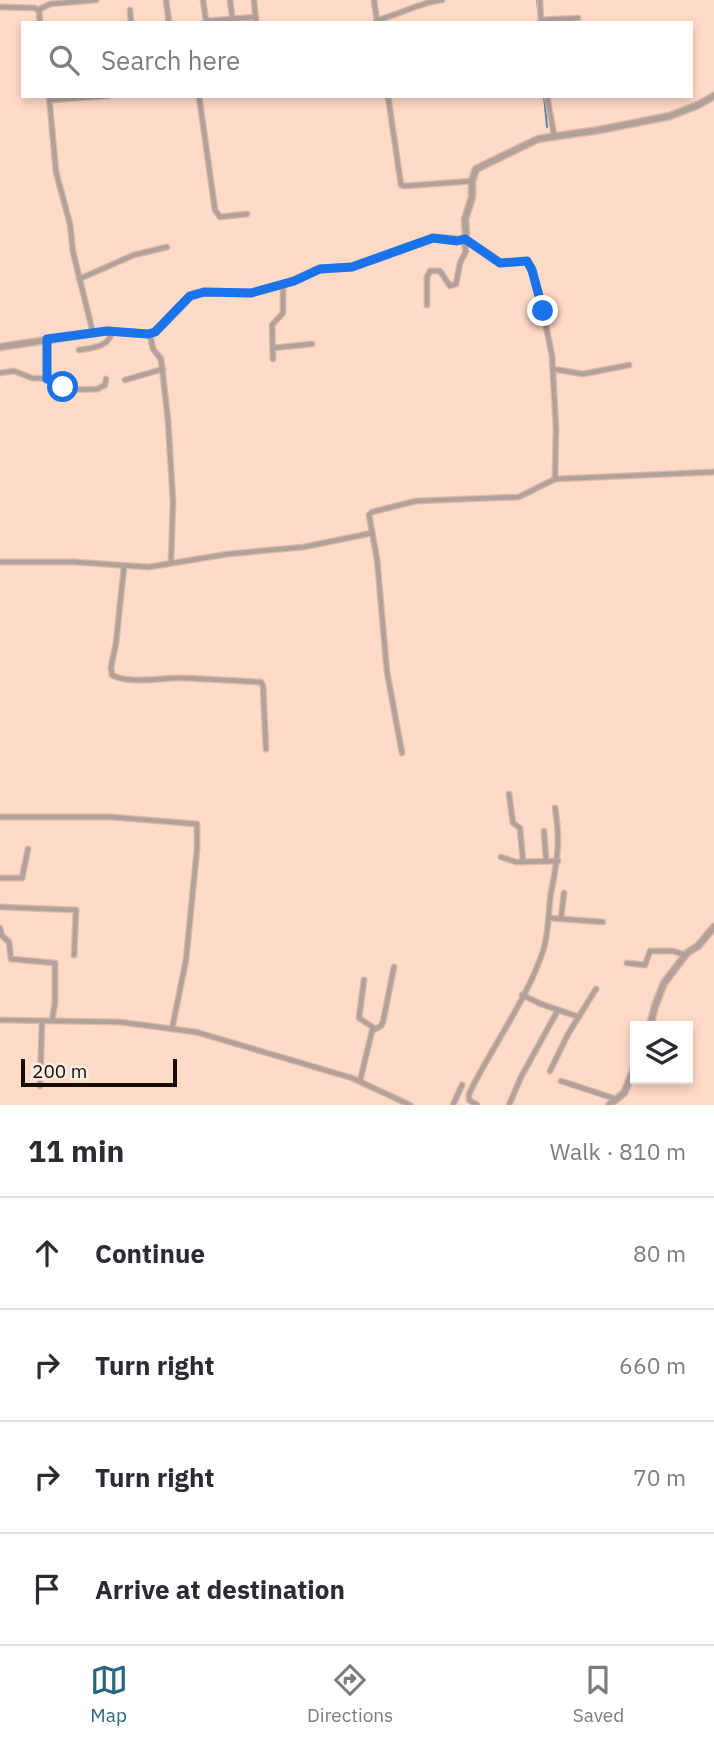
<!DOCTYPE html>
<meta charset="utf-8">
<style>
body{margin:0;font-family:"IBM Plex Sans",sans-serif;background:#f7f7f7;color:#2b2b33}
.controls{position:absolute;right:21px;bottom:21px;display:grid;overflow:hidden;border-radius:0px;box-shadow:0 4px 10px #0003}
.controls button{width:63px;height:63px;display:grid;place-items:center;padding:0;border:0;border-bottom:2px solid #e1e1e2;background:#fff;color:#2b2b33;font:35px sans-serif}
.scale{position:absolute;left:21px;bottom:18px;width:156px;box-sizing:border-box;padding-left:7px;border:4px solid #180c06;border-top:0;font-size:19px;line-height:24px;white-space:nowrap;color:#180c06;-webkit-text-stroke:5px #fbece4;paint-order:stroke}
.stop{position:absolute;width:21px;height:21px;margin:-16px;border:5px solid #1a73e8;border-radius:50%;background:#fff}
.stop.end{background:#1a73e8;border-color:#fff;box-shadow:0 2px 7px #0008}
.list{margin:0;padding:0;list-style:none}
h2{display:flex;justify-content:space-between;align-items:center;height:91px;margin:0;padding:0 28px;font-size:30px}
h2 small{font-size:23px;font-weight:400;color:#7c7c81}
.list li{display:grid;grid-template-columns:46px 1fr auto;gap:21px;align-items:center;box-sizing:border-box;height:112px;padding:0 28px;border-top:2px solid #e1e1e2}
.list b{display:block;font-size:26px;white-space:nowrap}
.list em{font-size:23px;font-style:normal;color:#7c7c81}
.icon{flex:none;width:38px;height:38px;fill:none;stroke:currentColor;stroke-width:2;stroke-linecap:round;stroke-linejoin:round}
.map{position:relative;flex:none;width:714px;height:1105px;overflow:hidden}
.search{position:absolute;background:#fff;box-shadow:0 4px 10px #0003;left:21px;right:21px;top:21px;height:77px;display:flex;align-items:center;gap:18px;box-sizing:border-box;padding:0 24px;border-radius:0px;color:#7c7c81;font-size:26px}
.sheet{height:539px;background:#fff}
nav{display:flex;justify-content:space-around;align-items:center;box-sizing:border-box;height:98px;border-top:2px solid #e1e1e2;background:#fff;font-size:19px;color:#7c7c81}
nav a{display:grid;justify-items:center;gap:4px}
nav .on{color:#29667d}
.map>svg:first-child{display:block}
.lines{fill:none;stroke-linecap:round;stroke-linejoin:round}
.stream{stroke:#5085a7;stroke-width:2}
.minor-casing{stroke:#dab9a8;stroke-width:7}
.tertiary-casing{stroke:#dab9a8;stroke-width:9}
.minor{stroke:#b2a09b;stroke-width:4.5}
.tertiary{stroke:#b2a09b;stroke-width:6}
.route{stroke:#1a73e8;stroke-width:9}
</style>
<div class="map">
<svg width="714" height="1105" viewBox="0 0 714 1105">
<rect width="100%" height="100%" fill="#ffdac7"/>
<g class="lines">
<!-- stream -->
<g class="stream">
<path d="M 537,0 L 539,18"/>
<path d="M 544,96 L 547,127"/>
</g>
<!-- minor casing -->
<g class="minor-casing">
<g id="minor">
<path d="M 166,0 L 169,23"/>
<path d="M 203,0 L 206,21 L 256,17"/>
<path d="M 230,0 L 233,23"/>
<path d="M 254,0 L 256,23"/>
<path d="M 374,0 L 377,22"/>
<path d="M 540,0 L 541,22"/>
<path d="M 0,7 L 35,8 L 39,11 L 40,23"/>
<path d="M 38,10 L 50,4 L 96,0"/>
<path d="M 130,10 L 131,23"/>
<path d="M 377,20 C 399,15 420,2 442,0"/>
<path d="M 541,20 L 578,18"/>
<path d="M 49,96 L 56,172 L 70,224 L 73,252 L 93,333"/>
<path d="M 199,96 L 215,210 L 220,217 L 247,214"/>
<path d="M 388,96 L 401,185 L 405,186 L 472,181"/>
<path d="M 547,96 L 554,135"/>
<path d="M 50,100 L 108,96"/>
<path d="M 465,239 L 500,263 L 527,261 L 539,291 L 552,356 L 556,428 L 555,479"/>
<path d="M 79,279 L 134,255 L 167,247"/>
<path d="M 427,305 L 427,277 L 430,271 L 440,271 L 450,286 L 456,284 L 460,263 L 466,251 L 463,240"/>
<path d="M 150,334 L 153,349 L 161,359 L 168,420 L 173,502 L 171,562"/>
<path d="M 273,348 L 312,344"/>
<path d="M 79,350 C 92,348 110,347 112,331"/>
<path d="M 273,359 L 272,325 L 283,313 L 283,285"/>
<path d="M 553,369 L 583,374 L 629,365"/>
<path d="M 0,373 L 14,371 L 32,378 L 56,379 L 66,390 L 97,389 L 105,385 L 106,379"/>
<path d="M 47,379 L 47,339"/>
<path d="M 125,380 L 163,369"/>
<path d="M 0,562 L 74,562 L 149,567 L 228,554 L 304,547 L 372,533"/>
<path d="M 124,567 L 116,643 L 111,667 L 112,675 C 129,685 164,677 183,678 C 209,679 235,681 261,682 L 263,686 L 266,749"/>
<path d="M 402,753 L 387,672 L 377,559 L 369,515 L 372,512 L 416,501 L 519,497 L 555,479 L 714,472"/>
<path d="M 509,794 L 513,823 L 520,828 L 523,862"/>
<path d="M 0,817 L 111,817 L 197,824 L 197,849 L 186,960 L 172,1029"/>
<path d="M 544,831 L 546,859"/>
<path d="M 501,857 L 516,862 L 558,861"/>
<path d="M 0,878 L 22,878 L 28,849"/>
<path d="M 0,907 L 76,910 L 74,955"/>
<path d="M 549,918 L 603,922"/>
<path d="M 561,918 L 564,893"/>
<path d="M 0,928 L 2,936 L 9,942 L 11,959 L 55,963 L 55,1002 L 52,1021"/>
<path d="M 627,963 L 645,965 L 650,951 L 673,951 L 686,955"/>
<path d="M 364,980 L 359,1018 L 374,1028"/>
<path d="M 522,995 L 541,1004 L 579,1017"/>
<path d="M 0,1020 L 120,1022 L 196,1032 L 352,1078 L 410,1105"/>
<path d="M 550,1071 L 568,1034 L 596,989"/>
<path d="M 360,1081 L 372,1031 L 381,1026 L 383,1022 L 394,967"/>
<path d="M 561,1081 L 616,1099"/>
<path d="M 40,1086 L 42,1021"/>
<path d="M 453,1105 L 462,1085"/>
<path d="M 477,1105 L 469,1100 L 469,1094 C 492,1046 526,1002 543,951 C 549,933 548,912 551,893 C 557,860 561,843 555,808"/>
<path d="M 509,1105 L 521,1077 L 558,1010"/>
</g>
</g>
<!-- tertiary casing -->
<g class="tertiary-casing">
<g id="tertiary">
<path d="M 0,347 L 107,331 L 148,334 L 155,332 L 190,296 L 204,292 L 252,293 L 294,281 L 319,269 L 352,267 L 433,238 L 463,240 L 466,234 L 465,219 L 472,197 L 472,181 L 476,169 L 538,139 L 599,130 L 670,116 L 698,105 L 714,96"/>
<path d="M 650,1026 L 655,1006 L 664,983 L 687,953 L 698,946 L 714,927"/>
<path d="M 609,1105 L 624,1093 L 635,1067"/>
</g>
</g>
<!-- minor -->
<use href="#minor" class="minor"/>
<!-- tertiary -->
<use href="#tertiary" class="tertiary"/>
</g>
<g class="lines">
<!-- route -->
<path class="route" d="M 63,387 L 60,381 L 47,379 L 47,339 L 107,331 L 148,334 L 155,332 L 190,296 L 204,292 L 251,293 L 294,281 L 320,269 L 352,267 L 433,238 L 457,241 L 465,239 L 500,263 L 527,261 L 532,270 L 543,311"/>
</g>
</svg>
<div class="controls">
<button><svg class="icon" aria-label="layers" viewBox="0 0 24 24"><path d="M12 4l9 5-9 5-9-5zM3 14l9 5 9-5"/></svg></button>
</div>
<div class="scale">200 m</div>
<div class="stop" style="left:63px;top:387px"></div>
<div class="stop end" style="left:543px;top:311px"></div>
<div class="search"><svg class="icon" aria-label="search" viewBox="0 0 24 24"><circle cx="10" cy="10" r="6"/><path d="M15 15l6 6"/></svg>Search here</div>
</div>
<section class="sheet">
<h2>11 min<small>Walk · 810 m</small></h2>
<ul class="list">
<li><svg class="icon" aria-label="ahead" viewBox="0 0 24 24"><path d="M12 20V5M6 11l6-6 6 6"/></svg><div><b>Continue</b></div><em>80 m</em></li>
<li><svg class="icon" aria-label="right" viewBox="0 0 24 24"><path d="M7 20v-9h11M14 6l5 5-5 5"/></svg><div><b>Turn right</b></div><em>660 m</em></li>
<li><svg class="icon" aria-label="right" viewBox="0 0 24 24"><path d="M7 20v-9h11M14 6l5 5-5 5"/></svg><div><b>Turn right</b></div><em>70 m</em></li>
<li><svg class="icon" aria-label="arrive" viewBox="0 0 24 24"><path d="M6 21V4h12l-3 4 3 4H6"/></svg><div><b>Arrive at destination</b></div></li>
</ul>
</section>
<nav>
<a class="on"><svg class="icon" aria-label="map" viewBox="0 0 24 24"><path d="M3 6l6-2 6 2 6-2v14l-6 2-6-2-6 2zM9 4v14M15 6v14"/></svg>Map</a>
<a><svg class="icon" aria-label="directions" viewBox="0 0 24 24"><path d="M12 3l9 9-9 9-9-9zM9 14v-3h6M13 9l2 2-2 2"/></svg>Directions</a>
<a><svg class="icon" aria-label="saved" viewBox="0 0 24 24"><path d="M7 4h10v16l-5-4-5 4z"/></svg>Saved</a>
</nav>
